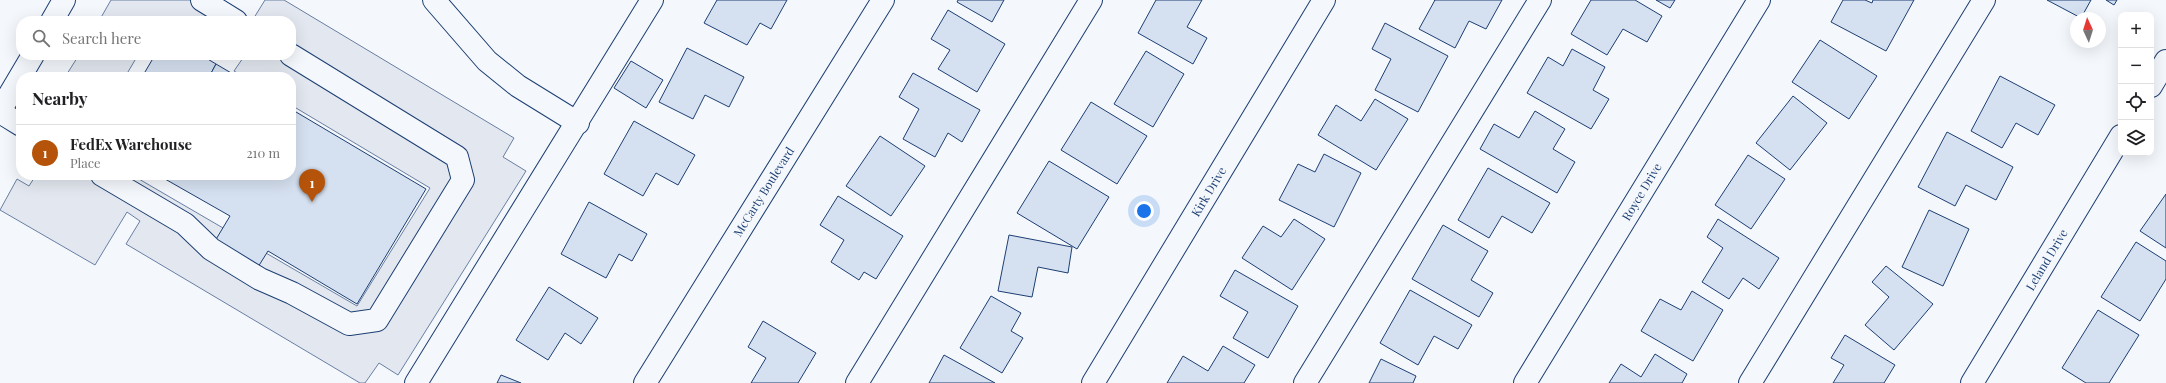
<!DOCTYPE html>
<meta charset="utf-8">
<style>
body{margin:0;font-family:"Playfair Display",serif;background:#f6f6f6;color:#202124}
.controls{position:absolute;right:12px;top:12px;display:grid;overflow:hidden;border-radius:8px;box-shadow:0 4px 16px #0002}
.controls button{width:36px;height:36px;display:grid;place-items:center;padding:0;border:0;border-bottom:1px solid #e0e0e0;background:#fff;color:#202124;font:20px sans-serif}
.compass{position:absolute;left:2070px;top:12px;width:36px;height:36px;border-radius:50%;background:#fff;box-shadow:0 4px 16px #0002;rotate:356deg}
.you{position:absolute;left:1144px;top:211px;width:14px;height:14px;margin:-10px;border:3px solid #fff;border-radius:50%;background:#1a73e8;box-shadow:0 0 0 6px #1a73e833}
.badge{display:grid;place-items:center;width:26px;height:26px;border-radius:50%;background:#b45309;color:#fff;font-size:13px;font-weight:700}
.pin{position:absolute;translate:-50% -33px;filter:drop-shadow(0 1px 2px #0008)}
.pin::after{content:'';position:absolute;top:21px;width:14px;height:12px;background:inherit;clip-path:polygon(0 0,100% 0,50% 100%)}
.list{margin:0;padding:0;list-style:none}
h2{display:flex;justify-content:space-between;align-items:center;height:52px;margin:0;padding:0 16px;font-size:17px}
h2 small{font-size:13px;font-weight:400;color:#757577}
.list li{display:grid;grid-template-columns:26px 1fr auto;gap:12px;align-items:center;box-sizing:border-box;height:56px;padding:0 16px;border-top:1px solid #e0e0e0}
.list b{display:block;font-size:15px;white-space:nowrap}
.list p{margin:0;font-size:13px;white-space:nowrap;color:#757577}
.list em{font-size:13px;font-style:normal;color:#757577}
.icon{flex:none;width:22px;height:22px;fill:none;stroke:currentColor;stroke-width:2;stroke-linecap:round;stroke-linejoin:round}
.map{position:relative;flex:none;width:2166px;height:383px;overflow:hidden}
.search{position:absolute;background:#fff;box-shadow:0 4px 16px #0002;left:16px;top:16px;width:280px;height:44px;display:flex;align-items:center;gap:10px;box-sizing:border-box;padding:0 14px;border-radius:16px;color:#757577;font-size:15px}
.panel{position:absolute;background:#fff;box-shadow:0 4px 16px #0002;left:16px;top:72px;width:280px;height:108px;border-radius:16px}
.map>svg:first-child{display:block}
.parking{fill:#e3e8f0;stroke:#687fa3}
.building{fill:#d5e0f0;stroke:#1d3f73}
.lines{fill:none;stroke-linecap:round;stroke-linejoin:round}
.minor-casing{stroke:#1d3f73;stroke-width:24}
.major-casing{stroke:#1d3f73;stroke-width:24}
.minor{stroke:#f4f7fb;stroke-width:22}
.major{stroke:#f4f7fb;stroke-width:22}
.labels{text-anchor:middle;stroke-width:3;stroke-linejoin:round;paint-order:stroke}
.street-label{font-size:12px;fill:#1d3f73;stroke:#f4f7fb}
</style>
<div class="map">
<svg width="2166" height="383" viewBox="0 0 2166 383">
<rect width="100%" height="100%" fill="#f4f7fb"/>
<!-- parking -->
<g class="parking">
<path d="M 111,0 L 223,0 L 236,8 L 227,21 L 166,21 L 161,18 L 159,21 L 99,21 Z"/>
<path d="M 265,0 L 284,0 L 514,138 L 503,157 L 526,171 L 398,375 L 379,363 L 365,383 L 360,383 L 126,244 L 140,221 L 127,212 L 95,265 L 0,210 L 17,179 L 29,186 L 36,175 L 132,175 L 357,306 L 430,188 L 291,105 L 291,77 L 244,77 L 234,71 L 245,55 L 291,55 L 291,21 L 252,21 Z"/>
<path d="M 79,55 L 138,55 L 125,77 L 65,77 Z"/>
</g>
<!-- building -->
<g class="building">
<path d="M 717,0 L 787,0 L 771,29 L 760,23 L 747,45 L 704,23 Z"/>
<path d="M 958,0 L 1004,0 L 992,22 L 957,2 Z"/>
<path d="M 1156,0 L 1202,0 L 1187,27 L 1207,38 L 1193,64 L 1138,33 Z"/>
<path d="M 1435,0 L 1434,0 L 1502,0 L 1486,29 L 1469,21 L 1455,48 L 1419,29 Z"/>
<path d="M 1591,0 L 1635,0 L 1662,16 L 1647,42 L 1623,29 L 1607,55 L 1571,34 Z"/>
<path d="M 1656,0 L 1675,0 L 1670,8 Z"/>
<path d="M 1843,0 L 1865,0 L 1872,3 L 1873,0 L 1914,0 L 1886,51 L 1831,22 Z"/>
<path d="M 2047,0 L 2091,0 L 2081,18 Z"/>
<path d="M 2106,0 L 2117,0 L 2114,5 Z"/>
<path d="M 948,10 L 1005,44 L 977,92 L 938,69 L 950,50 L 931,39 Z"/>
<path d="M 1385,23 L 1448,56 L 1418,112 L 1375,90 L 1391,59 L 1372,49 Z"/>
<path d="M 1820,40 L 1877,76 L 1849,119 L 1792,82 Z"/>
<path d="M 687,48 L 744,77 L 729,107 L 705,95 L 693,119 L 659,102 Z"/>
<path d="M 1572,49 L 1605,67 L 1593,90 L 1609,99 L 1591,129 L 1527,93 L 1548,57 L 1563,66 Z"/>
<path d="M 1146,51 L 1184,74 L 1153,127 L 1114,104 Z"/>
<path d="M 155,55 L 201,55 L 216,64 L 209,77 L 142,77 Z"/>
<path d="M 631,61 L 663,80 L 646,108 L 614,88 Z"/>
<path d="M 216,64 L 238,77 L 209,77 Z"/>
<path d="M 913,73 L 980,110 L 962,142 L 948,133 L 935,157 L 903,139 L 919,109 L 899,97 Z"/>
<path d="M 2000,76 L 2055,105 L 2038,135 L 2016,123 L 2002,148 L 1971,131 Z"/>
<path d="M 1793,96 L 1827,123 L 1790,170 L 1756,143 Z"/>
<path d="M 1375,99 L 1408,119 L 1376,170 L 1318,135 L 1336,105 L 1361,121 Z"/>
<path d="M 1091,102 L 1147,136 L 1117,184 L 1061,150 Z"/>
<path d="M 291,109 L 426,189 L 357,304 L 268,251 L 258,267 L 215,241 L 230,216 L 158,175 L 291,175 Z"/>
<path d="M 1535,111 L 1565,129 L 1553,149 L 1575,162 L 1557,193 L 1480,149 L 1494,124 L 1519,138 Z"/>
<path d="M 634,121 L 695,155 L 678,185 L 656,173 L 643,196 L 604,174 Z"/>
<path d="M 1947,132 L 2013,167 L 1996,200 L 1966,185 L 1955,206 L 1918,187 Z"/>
<path d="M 880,136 L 925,166 L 891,216 L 846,186 Z"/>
<path d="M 1324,154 L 1361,173 L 1334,227 L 1279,200 L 1298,164 L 1315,172 Z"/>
<path d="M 1748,155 L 1785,179 L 1751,229 L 1715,205 Z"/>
<path d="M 1049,161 L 1109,197 L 1077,249 L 1017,213 Z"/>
<path d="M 1488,168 L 1550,203 L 1532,233 L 1502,216 L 1489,238 L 1458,220 Z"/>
<path d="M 2166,194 L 2166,248 L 2140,231 Z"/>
<path d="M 838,196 L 903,236 L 876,279 L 864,272 L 859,280 L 831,262 L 844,240 L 820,225 Z"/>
<path d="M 589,202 L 647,234 L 632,261 L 619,254 L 606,278 L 561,254 Z"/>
<path d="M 1929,210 L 1969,229 L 1943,286 L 1902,267 Z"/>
<path d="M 1294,219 L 1325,239 L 1292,290 L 1242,258 L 1263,226 L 1281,237 Z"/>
<path d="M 1718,219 L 1779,258 L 1759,289 L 1743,278 L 1729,299 L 1702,282 L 1723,248 L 1707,237 Z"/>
<path d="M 1443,225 L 1488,251 L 1471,280 L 1493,293 L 1479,317 L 1412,279 Z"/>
<path d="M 1009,235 L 1072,247 L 1068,273 L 1038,267 L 1032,297 L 998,291 Z"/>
<path d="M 2136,242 L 2166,261 L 2166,279 L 2140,321 L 2101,297 Z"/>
<path d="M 1886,266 L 1933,304 L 1894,350 L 1865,325 L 1889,297 L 1872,282 Z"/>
<path d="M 1235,270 L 1298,306 L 1268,358 L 1233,338 L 1248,312 L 1220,296 Z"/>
<path d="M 549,287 L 598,318 L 581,344 L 565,333 L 548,360 L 516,340 Z"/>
<path d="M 1410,290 L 1472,325 L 1458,349 L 1434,336 L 1418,365 L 1380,343 Z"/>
<path d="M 1692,291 L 1723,310 L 1693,361 L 1641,331 L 1660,299 L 1681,310 Z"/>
<path d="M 991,296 L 1021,313 L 1011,331 L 1023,338 L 1002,373 L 960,348 Z"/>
<path d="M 2098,310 L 2139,335 L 2109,383 L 2086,383 L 2062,368 Z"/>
<path d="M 763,321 L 816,353 L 798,383 L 751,383 L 766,358 L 748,347 Z"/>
<path d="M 1845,335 L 1895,365 L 1884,383 L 1833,383 L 1844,365 L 1831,358 Z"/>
<path d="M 1223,346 L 1255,365 L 1244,383 L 1167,383 L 1183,356 L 1208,371 Z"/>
<path d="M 1655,354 L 1687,374 L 1682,383 L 1609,383 L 1621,364 L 1641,377 Z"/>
<path d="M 944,355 L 995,383 L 929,383 Z"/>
<path d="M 1381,359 L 1416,376 L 1413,383 L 1369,383 Z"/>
<path d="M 501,375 L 521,383 L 497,383 Z"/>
</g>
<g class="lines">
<!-- minor casing -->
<g class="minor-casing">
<g id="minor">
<path d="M 202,0 L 236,21"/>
<path d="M 434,0 L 487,61 L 518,86 L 578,123"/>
<path d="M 2151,86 L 2166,61"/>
<path d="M 0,112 L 21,125"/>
<path d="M 102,175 L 185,224 L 211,249 L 260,279 L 292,293 L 349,324 L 377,320 L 463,180 L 457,157 L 291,55"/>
<path d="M 416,383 L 652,0"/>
<path d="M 857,383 L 1091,0"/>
<path d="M 1093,383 L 1324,0"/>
<path d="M 1305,383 L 1540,0"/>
<path d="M 1525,383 L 1759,0"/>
<path d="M 1750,383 L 1984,0"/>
<path d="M 1972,383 L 2121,136"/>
</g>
</g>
<!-- major casing -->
<g class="major-casing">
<g id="major">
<path d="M 52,21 L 64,0"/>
<path d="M 0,111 L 33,55"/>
<path d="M 645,383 L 883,0"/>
</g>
</g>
<!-- minor -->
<use href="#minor" class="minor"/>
<!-- major -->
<use href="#major" class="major"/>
</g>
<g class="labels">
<!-- street labels -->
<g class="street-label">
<text transform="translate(764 192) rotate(-58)" y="4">McCarty Boulevard</text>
<text transform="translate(1209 192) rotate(-59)" y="4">Kirk Drive</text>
<text transform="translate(1642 192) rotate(-59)" y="4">Royce Drive</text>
<text transform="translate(2047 260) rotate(-59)" y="4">Leland Drive</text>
</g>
</g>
</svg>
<div class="controls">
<button>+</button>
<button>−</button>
<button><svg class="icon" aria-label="locate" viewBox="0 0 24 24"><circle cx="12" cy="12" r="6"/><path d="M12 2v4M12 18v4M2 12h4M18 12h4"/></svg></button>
<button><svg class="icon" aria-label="layers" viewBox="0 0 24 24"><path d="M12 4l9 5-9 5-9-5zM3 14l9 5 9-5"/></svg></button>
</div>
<svg class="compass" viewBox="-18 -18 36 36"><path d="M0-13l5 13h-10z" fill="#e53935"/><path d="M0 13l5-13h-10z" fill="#757577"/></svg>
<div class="you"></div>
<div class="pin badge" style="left:312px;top:202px">1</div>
<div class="search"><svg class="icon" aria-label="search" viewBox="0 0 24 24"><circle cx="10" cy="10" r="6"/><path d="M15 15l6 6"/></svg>Search here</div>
<section class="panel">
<h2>Nearby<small></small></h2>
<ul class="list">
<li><span class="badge">1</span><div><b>FedEx Warehouse</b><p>Place</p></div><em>210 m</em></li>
</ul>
</section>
</div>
